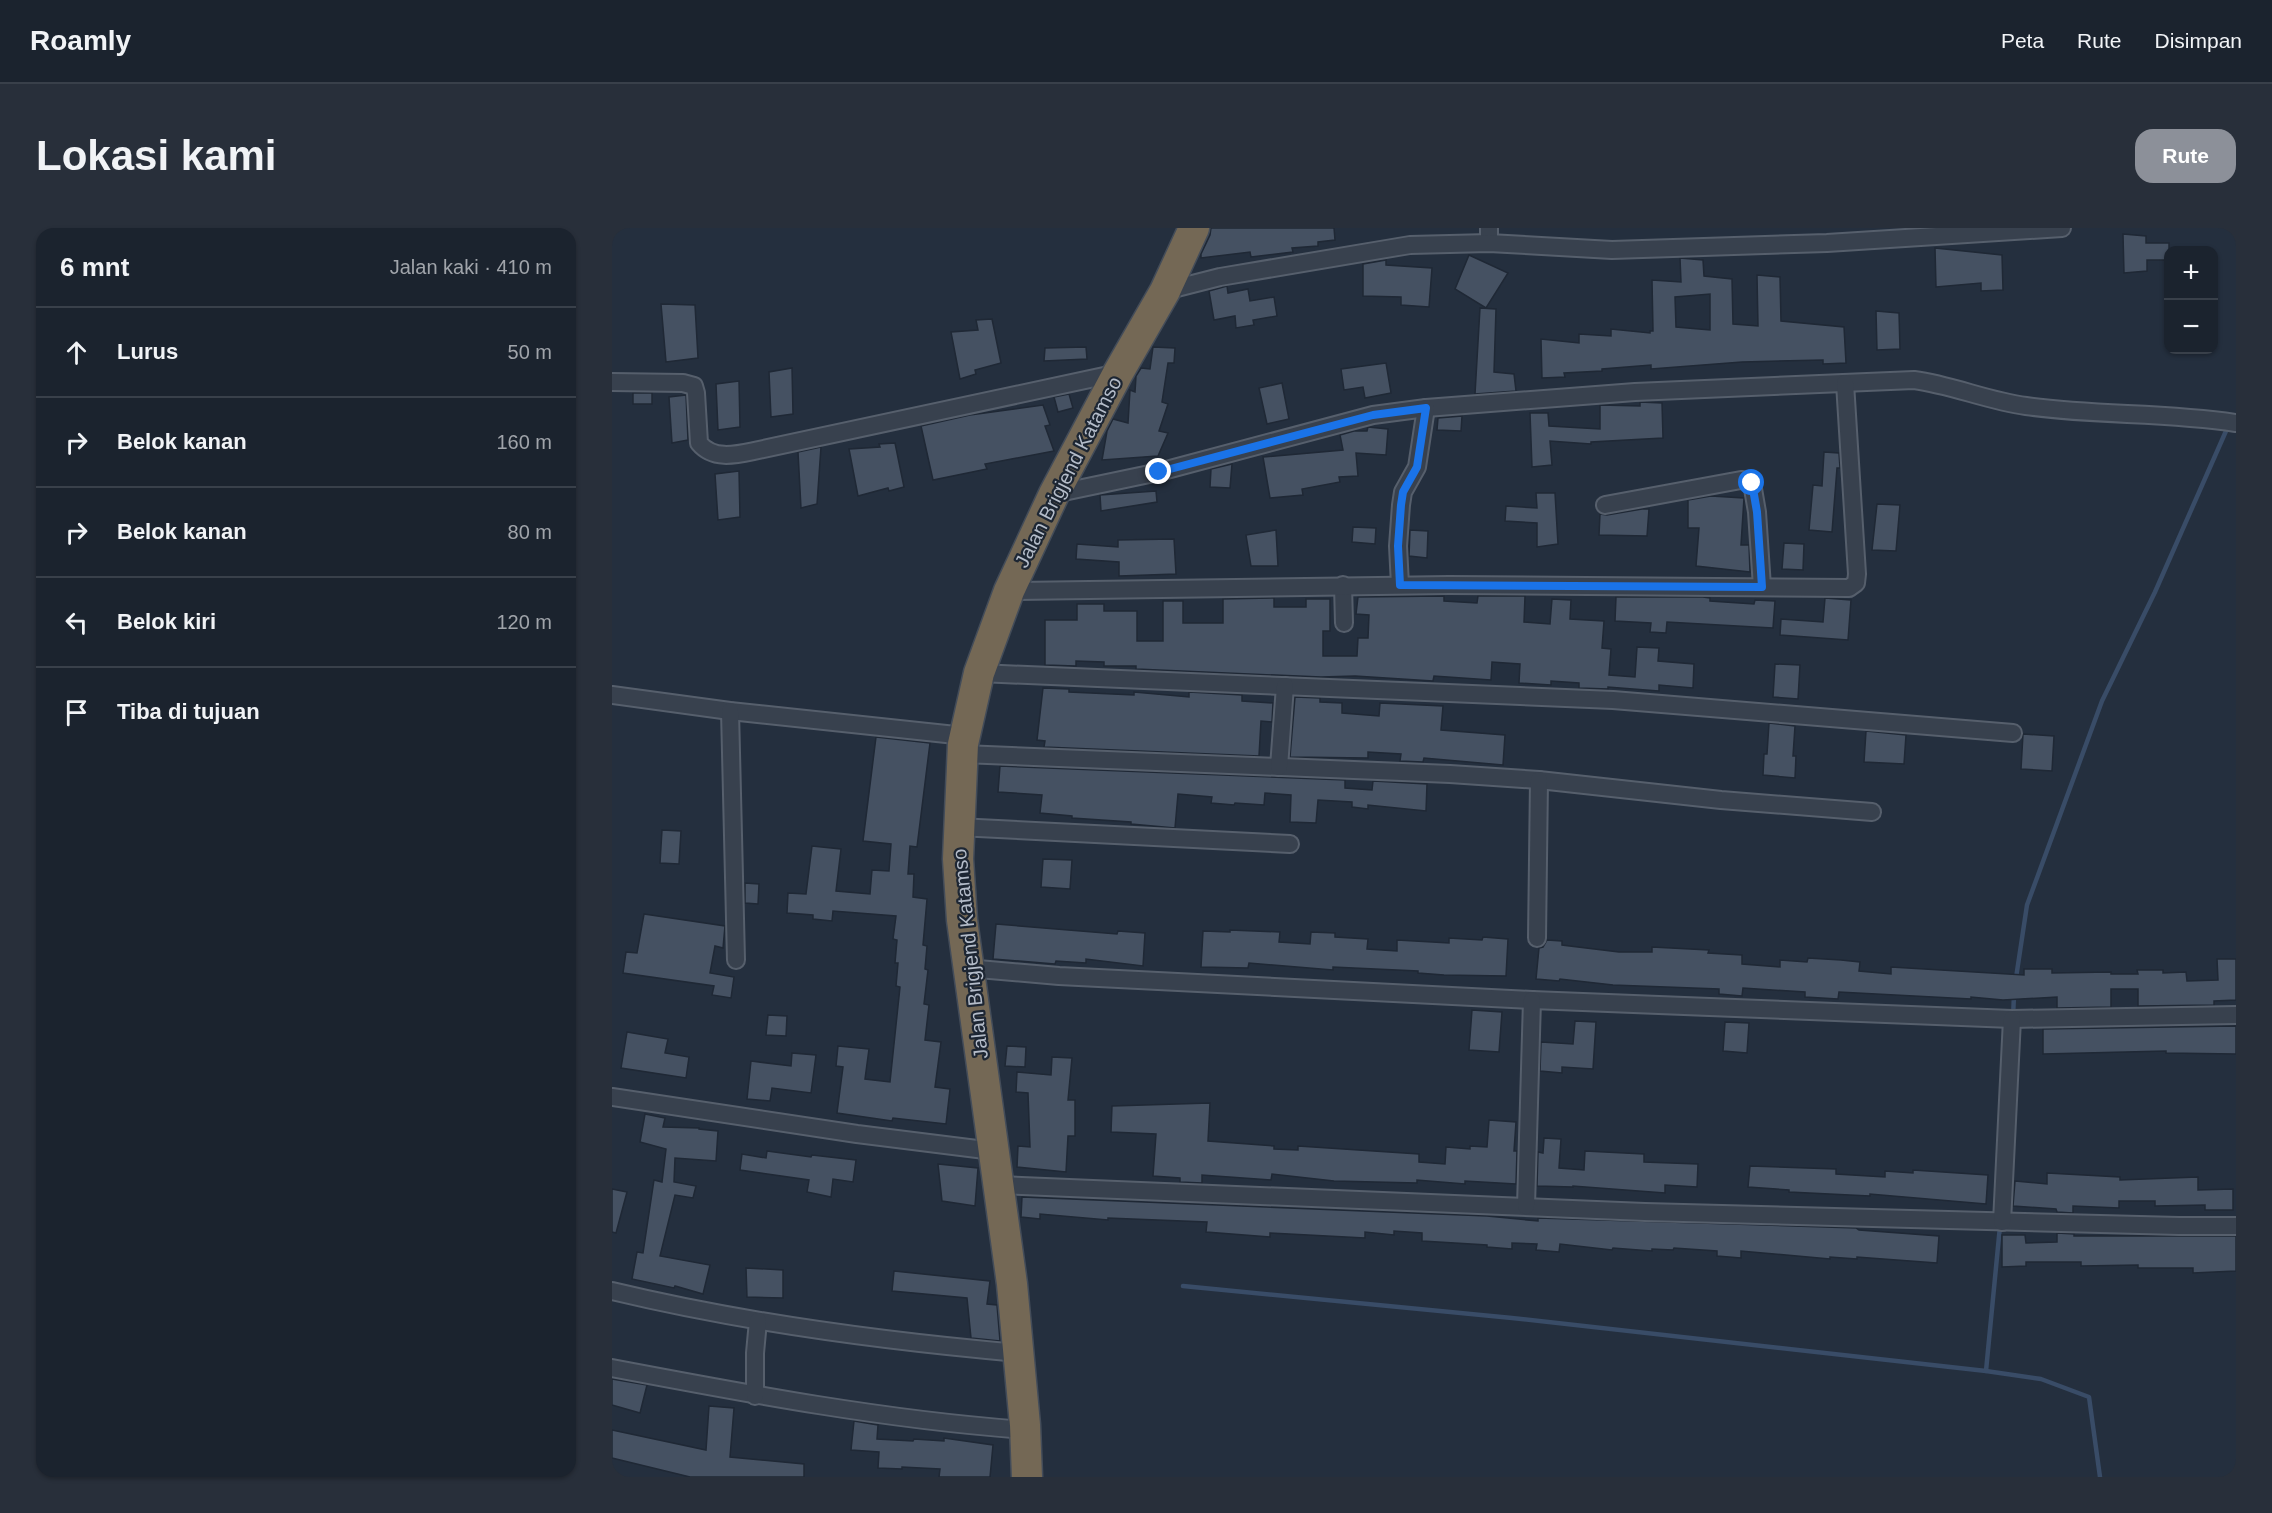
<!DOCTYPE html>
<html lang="id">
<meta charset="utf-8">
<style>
body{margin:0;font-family:Arial,sans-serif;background:#282f3a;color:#f1f3f6}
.controls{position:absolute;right:18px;top:18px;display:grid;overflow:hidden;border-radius:12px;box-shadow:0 2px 4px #0004}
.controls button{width:54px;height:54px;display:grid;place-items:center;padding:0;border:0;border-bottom:2px solid #39404a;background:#1b232e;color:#f1f3f6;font:30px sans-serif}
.stop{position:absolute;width:18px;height:18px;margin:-14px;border:4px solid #1a73e8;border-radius:50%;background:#fff}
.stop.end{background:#1a73e8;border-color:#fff;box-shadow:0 2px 6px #0008}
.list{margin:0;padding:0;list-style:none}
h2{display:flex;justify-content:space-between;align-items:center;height:78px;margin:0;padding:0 24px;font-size:26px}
h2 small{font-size:20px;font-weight:400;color:#a0a4aa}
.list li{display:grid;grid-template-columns:39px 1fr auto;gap:18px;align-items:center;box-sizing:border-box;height:90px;padding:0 24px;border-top:2px solid #39404a}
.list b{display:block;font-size:22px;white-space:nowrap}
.list em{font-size:20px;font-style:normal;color:#a0a4aa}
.icon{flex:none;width:33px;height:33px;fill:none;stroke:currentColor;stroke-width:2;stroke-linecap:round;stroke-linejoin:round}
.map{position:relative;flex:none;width:1624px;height:1249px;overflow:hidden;border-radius:18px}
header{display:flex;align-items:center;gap:36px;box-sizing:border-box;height:84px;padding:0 30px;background:#1b232e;border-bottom:2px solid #39404a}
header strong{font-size:28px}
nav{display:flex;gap:33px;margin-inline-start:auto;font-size:21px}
.intro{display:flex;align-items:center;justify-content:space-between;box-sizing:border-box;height:144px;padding:0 36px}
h1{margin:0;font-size:42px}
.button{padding:15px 27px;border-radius:18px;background:#8c9099;color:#fff;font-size:21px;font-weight:700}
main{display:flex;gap:36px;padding:0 36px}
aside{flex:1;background:#1b232e;border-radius:18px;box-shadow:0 2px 4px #0004}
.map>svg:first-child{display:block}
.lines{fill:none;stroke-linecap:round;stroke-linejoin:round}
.stream{stroke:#394c67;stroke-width:4.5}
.building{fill:#455162;stroke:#1f2835;stroke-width:1.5;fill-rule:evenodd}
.street-casing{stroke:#565f6c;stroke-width:20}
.highway-casing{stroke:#434c59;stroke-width:33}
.street{stroke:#38414e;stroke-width:16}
.highway{stroke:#746855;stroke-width:30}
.route{stroke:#1a73e8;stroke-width:8}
.labels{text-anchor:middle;stroke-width:4.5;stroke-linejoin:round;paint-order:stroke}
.street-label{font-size:20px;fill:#b4bcc9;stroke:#1d2633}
</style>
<header>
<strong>Roamly</strong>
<nav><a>Peta</a><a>Rute</a><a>Disimpan</a></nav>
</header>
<div class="intro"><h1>Lokasi kami</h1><a class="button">Rute</a></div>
<main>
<aside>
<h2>6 mnt<small>Jalan kaki · 410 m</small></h2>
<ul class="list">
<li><svg class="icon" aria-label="ahead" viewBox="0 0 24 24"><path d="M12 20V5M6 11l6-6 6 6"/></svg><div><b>Lurus</b></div><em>50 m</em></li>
<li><svg class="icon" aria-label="right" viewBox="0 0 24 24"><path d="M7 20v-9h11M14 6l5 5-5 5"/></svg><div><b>Belok kanan</b></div><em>160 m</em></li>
<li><svg class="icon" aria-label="right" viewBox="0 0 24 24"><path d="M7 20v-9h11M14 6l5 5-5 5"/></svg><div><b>Belok kanan</b></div><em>80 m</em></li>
<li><svg class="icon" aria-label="left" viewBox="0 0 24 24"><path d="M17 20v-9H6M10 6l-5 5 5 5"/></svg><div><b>Belok kiri</b></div><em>120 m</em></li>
<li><svg class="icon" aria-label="arrive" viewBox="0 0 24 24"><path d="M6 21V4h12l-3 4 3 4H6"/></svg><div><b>Tiba di tujuan</b></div></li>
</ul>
</aside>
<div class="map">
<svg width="1624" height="1249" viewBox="0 0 1624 1249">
<rect width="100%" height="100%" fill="#242f3e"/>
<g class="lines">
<!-- stream -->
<g class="stream">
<path d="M 1404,750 L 1415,677 L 1490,473 L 1543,364 L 1614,203"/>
<path d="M 1401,789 L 1402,767"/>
<path d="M 571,1058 L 900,1090 L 1374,1143 L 1388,998"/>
<path d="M 1374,1143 L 1429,1151 L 1477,1169 L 1488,1249"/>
</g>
</g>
<!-- building -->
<g class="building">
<path d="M 599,0 L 722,0 L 723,12 L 706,14 L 706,18 L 680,20 L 681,24 L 639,29 L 638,24 L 589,30 L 589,26 L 598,7 Z"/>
<path d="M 1511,6 L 1534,8 L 1534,15 L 1557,15 L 1557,32 L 1535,32 L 1535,43 L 1512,45 Z"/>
<path d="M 1323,20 L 1390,27 L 1391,62 L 1369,63 L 1369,55 L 1324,59 Z"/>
<path d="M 857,27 L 896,45 L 874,80 L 843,61 Z"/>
<path d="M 1068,30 L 1091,32 L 1092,48 L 1120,51 L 1121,96 L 1146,98 L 1145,47 L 1168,49 L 1169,93 L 1232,99 L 1234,135 L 1211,136 L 1211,132 L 1130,134 L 1039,141 L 1039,137 L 990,141 L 990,143 L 952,145 L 953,149 L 930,150 L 929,111 L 967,115 L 967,106 L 999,108 L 999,101 L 1038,105 L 1038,103 L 1041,103 L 1040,52 L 1069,54 ZM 1098,66 L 1098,102 L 1064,99 L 1063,69 Z"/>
<path d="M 774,32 L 774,37 L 820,40 L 817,79 L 789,77 L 789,69 L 751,68 L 751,36 Z"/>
<path d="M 615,58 L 616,65 L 636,61 L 638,73 L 662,69 L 665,88 L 641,92 L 642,97 L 624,100 L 623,88 L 602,92 L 597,63 Z"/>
<path d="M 49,76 L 83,77 L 86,130 L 54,134 Z"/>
<path d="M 868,80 L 884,81 L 882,144 L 902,146 L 904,163 L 863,166 Z"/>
<path d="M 1264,83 L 1287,85 L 1288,121 L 1265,122 Z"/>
<path d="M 380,91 L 389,135 L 363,142 L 364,146 L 348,151 L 339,104 L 366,102 L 364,92 Z"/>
<path d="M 474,119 L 475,131 L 432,133 L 433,120 Z"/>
<path d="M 541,119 L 563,120 L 562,135 L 556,135 L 550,174 L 556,176 L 547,203 L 556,205 L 546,228 L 490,232 L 495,203 L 501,191 L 516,195 L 518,162 L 523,164 L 524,148 L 529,140 L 538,141 Z"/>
<path d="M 774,135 L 779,165 L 753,170 L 751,159 L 732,162 L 729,141 Z"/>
<path d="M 180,140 L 181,186 L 159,189 L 157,144 Z"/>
<path d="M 127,153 L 128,199 L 106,202 L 104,156 Z"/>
<path d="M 670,155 L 677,191 L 655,196 L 647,160 Z"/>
<rect x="21" y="165" width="19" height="11"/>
<path d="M 457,166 L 461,180 L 446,184 L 442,169 Z"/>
<path d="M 74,167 L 76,212 L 60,215 L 57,169 Z"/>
<path d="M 1028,174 L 1050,175 L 1051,210 L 979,214 L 979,216 L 938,213 L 940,237 L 920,239 L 918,185 L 936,185 L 937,198 L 988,201 L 988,177 L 1028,178 Z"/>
<path d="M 431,177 L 438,197 L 433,198 L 442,223 L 373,236 L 375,241 L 321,252 L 309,198 L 358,187 Z"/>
<path d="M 850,188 L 849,203 L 825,202 L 826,190 Z"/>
<path d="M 756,199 L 776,201 L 774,227 L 744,225 L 746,248 L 727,249 L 728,254 L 690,261 L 691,267 L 658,270 L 651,229 L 731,222 L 728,207 L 742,203 L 755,203 Z"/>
<path d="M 283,215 L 292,259 L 277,263 L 276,260 L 246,268 L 237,221 L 268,219 L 267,216 Z"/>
<path d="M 209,219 L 205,276 L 189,280 L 186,224 Z"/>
<path d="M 1212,224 L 1227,225 L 1228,240 L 1225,240 L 1220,304 L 1197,302 L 1201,257 L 1210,258 Z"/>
<path d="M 620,236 L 618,260 L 598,259 L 599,241 Z"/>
<path d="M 127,243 L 128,289 L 106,292 L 103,246 Z"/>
<path d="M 544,263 L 545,274 L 489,283 L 488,267 Z"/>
<path d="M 924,265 L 943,265 L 946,316 L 925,319 L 925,295 L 893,293 L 894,278 L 925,280 Z"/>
<path d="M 1099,268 L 1132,270 L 1129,317 L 1137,317 L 1138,344 L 1084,338 L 1087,300 L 1076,300 L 1076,272 Z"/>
<path d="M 1265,276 L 1288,277 L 1284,323 L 1260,322 Z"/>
<path d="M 1030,281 L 1037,281 L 1035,308 L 987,307 L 988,286 L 995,287 Z"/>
<path d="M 741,299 L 764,300 L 763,316 L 740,314 Z"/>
<path d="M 664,302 L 666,338 L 639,338 L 634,307 Z"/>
<path d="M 798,302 L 816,303 L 815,330 L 797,328 Z"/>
<path d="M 562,311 L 564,346 L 507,348 L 507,334 L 464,331 L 465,316 L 506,319 L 506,312 Z"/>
<path d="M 1172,315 L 1192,316 L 1191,342 L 1170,341 Z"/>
<path d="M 832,368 L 832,373 L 865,375 L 866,368 L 913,368 L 912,394 L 938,396 L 940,371 L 959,372 L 958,391 L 992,393 L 990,420 L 999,421 L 997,447 L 1023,449 L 1025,419 L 1047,420 L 1046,433 L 1082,436 L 1081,460 L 1047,457 L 1047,463 L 996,459 L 996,461 L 967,460 L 967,455 L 939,453 L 939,457 L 907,455 L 908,436 L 880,434 L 879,452 L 822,448 L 821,453 L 743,448 L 709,449 L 524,441 L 524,438 L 492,438 L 492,434 L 464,433 L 464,438 L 433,437 L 433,392 L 465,392 L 465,376 L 492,376 L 492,383 L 525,383 L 525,413 L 551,413 L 551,373 L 571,373 L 571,395 L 611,395 L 611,371 L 662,370 L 662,379 L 694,379 L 694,371 L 718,371 L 718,403 L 711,403 L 711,428 L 745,428 L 746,410 L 756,410 L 757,387 L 744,386 L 746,369 Z"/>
<path d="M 1004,369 L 1091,369 L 1098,370 L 1098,373 L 1142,376 L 1143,372 L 1163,373 L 1161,400 L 1055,394 L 1054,405 L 1038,404 L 1039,395 L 1003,393 Z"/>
<path d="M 1213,370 L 1239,372 L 1236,412 L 1168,407 L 1169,391 L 1211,394 Z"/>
<path d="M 1163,436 L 1188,437 L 1186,471 L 1161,469 Z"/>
<path d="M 431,460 L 457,461 L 457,464 L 522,467 L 522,464 L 577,469 L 577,464 L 630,467 L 630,473 L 661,475 L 660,494 L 649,493 L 647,528 L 432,519 L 433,513 L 425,512 Z"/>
<path d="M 683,469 L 708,470 L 708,474 L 730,475 L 730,485 L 767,488 L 768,475 L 831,478 L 829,502 L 893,507 L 891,537 L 812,530 L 811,534 L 788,533 L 789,526 L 756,524 L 756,530 L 678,529 Z"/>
<path d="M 1157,495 L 1183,498 L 1181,528 L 1184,528 L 1183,550 L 1151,547 L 1152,526 L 1155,526 Z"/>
<path d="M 1254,503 L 1294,507 L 1292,536 L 1252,534 Z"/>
<path d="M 1411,506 L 1442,508 L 1440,543 L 1409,541 Z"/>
<path d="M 264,509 L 318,515 L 305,619 L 298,618 L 296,646 L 302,646 L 301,669 L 315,671 L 311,717 L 315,718 L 313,741 L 316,742 L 312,776 L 317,777 L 313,812 L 329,814 L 323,859 L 338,861 L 334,896 L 281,890 L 280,893 L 225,885 L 231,839 L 224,838 L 226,818 L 257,821 L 253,851 L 278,854 L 288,759 L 284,758 L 286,735 L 283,735 L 285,712 L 281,711 L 284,688 L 221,683 L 220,693 L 201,691 L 201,687 L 175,685 L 176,665 L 194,666 L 200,618 L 229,621 L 224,663 L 258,666 L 260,642 L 277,643 L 279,616 L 251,613 Z"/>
<path d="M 388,538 L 733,552 L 733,560 L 760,562 L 761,553 L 815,556 L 814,583 L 756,577 L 756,581 L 740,579 L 740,574 L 706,572 L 704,595 L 678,594 L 679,567 L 653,565 L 652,577 L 623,575 L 622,577 L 599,575 L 600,569 L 566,566 L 563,600 L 519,596 L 519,594 L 460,590 L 460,588 L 428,585 L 430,567 L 386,564 Z"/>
<path d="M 50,602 L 69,603 L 67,636 L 48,635 Z"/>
<path d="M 431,631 L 460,632 L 458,661 L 429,659 Z"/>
<path d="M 133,655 L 147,656 L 146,676 L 133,675 Z"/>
<path d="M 32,686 L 113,698 L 111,720 L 103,718 L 98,745 L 122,749 L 119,770 L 100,767 L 102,758 L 11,745 L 14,724 L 25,725 Z"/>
<path d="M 384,696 L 505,706 L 506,703 L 533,705 L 531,738 L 474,731 L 474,735 L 444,733 L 443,736 L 381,731 Z"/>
<path d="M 618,702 L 668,704 L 667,714 L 698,716 L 699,704 L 723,705 L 723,709 L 756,711 L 755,721 L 785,723 L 785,712 L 837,715 L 837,710 L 870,712 L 871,709 L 896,711 L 894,748 L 832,747 L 806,745 L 806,743 L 721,739 L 721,742 L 637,735 L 636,740 L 589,739 L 591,703 L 618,704 Z"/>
<path d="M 935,712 L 950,713 L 950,717 L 1007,724 L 1040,724 L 1040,719 L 1097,722 L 1096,725 L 1130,727 L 1130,736 L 1168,739 L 1168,732 L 1195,734 L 1196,730 L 1229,732 L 1248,734 L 1247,743 L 1279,746 L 1279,739 L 1412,747 L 1412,741 L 1440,741 L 1440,745 L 1499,744 L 1499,746 L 1526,746 L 1525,742 L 1551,742 L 1551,745 L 1574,744 L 1575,753 L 1606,752 L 1605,731 L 1624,731 L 1624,772 L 1602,773 L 1602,777 L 1526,778 L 1526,761 L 1499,761 L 1499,779 L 1445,780 L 1445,769 L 1391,772 L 1359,769 L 1359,771 L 1227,764 L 1226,771 L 1193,769 L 1193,764 L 1131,760 L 1130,768 L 1107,766 L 1107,761 L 1001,757 L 948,751 L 947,753 L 924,751 L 927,720 L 931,719 Z"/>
<path d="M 860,782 L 890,784 L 887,824 L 857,822 Z"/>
<path d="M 156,787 L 175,788 L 174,808 L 154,807 Z"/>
<path d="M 963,793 L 984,794 L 981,841 L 950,839 L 950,845 L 928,843 L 929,814 L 961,816 Z"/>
<path d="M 1113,794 L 1137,795 L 1135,825 L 1111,823 Z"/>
<path d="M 1624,798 L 1624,826 L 1554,825 L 1554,823 L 1431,826 L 1431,801 Z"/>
<path d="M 15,804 L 56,811 L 53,825 L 77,829 L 74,850 L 9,840 Z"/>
<path d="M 395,818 L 414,819 L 413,839 L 393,838 Z"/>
<path d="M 180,825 L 204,827 L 199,865 L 160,860 L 158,873 L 135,871 L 139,833 L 179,838 Z"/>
<path d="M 440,829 L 460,830 L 456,872 L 463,872 L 463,908 L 456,908 L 454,944 L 405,939 L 406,918 L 418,919 L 416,865 L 404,864 L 405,844 L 439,847 Z"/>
<path d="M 598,875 L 596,913 L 662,918 L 662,921 L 686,922 L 686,918 L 807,926 L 807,934 L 833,936 L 834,919 L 858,921 L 858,918 L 875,919 L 877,892 L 904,894 L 902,923 L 905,923 L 904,956 L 853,953 L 853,956 L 805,952 L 805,955 L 722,953 L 660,946 L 659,952 L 590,947 L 590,955 L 568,954 L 568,950 L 541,948 L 544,906 L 499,904 L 500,878 Z"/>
<path d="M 33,886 L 53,890 L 51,899 L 87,900 L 87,901 L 106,903 L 104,933 L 63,930 L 62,954 L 84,958 L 81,970 L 63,967 L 48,1028 L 98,1037 L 91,1066 L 63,1058 L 62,1060 L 20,1051 L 25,1024 L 31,1025 L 42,952 L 50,954 L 54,921 L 28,914 Z"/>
<path d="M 932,910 L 949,911 L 947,940 L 972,942 L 973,923 L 1032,926 L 1032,934 L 1086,936 L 1085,959 L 1053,957 L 1053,965 L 961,958 L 961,959 L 925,958 L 926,924 L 931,925 Z"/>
<path d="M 155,923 L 199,929 L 200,927 L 244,932 L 241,954 L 221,951 L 219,969 L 195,964 L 197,952 L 128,942 L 130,926 L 154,930 Z"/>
<path d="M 326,936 L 366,940 L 363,978 L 330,973 Z"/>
<path d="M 1138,938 L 1224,941 L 1224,946 L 1273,949 L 1273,943 L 1301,945 L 1301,942 L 1376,947 L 1374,976 L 1258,966 L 1258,968 L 1177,964 L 1177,962 L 1136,959 Z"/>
<path d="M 1435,945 L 1508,949 L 1508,952 L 1586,949 L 1586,962 L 1621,961 L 1621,982 L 1593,982 L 1593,977 L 1543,978 L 1543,973 L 1507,973 L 1507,980 L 1461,978 L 1461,985 L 1445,984 L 1444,981 L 1401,978 L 1403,953 L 1435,956 Z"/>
<path d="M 0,961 L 15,964 L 4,1005 L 0,1004 Z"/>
<path d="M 410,969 L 875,988 L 926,993 L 926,990 L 1244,1000 L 1247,1002 L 1327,1008 L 1325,1035 L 1245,1029 L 1245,1031 L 1218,1029 L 1218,1031 L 1129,1023 L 1129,1030 L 1105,1028 L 1105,1023 L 1062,1020 L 1061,1022 L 1040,1021 L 1040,1023 L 1001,1020 L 1000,1022 L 948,1016 L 947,1024 L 924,1022 L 925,1016 L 900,1015 L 900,1021 L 875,1019 L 875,1017 L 810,1013 L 810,1005 L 782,1003 L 782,1007 L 753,1004 L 753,1010 L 658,1005 L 658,1009 L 594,1004 L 595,994 L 496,990 L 496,992 L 428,986 L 428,991 L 409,989 Z"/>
<path d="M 1445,1005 L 1462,1006 L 1462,1008 L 1624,1008 L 1624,1043 L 1581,1045 L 1581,1040 L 1526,1040 L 1526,1037 L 1469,1038 L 1469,1034 L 1414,1034 L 1414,1038 L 1390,1039 L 1390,1007 L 1413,1007 L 1414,1015 L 1445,1014 Z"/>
<path d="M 134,1040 L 171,1042 L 171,1070 L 135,1069 Z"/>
<path d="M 282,1043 L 378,1053 L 375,1076 L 385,1077 L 388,1113 L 359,1110 L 355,1070 L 280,1063 Z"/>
<path d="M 0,1151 L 35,1157 L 28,1185 L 0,1177 Z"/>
<path d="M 97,1178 L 122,1180 L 118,1229 L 192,1236 L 192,1249 L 78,1249 L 0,1230 L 0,1202 L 94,1222 Z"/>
<path d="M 242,1193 L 266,1197 L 265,1211 L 301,1213 L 302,1211 L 332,1213 L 332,1210 L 381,1217 L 378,1249 L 327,1249 L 328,1241 L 290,1239 L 290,1241 L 266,1240 L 267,1224 L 239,1222 Z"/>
</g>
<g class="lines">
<!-- street casing -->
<g class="street-casing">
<g id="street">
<path d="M 877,15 L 877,0"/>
<path d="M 553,63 L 608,49 L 798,17 L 877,15 L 1000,22 L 1215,15 L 1450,0"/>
<path d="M 0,154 L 71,155 L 82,158 L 84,165 L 87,215 C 101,232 123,227 142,223 L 506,145"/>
<path d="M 442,266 L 547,244 L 761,187 L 814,180 L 1023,164 L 1302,152 C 1340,157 1376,173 1414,178 C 1484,188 1554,184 1624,195"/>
<path d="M 993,277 L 1129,252 L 1137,253 L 1140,255 L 1145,284 L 1150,359"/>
<path d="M 731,357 L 732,395"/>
<path d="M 788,357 L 786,318 L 789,277 L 791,264 L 805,239 L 814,180"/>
<path d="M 397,363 L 837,357 L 1237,360 L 1244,355 L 1245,346 L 1233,155"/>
<path d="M 367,445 L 1001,472 L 1401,505"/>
<path d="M 0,467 L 118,483 L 353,508"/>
<path d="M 118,483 L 124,732"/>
<path d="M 351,526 L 838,546 L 927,552 L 1109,572 L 1260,584"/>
<path d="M 667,539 L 673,458"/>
<path d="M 346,599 L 678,616"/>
<path d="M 925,710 L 927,552"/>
<path d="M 355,740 L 447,748 L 920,772 L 1400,791 L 1624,787"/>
<path d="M 0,869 L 245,906 L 381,923"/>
<path d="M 386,957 L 1033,984 L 1567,998 L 1624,998"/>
<path d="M 914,978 L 920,772"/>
<path d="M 1390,994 L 1400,791"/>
<path d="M 0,1063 C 133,1095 270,1113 406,1125"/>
<path d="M 0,1140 C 137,1166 274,1192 414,1202"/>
<path d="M 143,1168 L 143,1125 L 146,1093"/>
</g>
</g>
<!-- highway casing -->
<g class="highway-casing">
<path id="highway" d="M 415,1249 L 413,1197 L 400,1056 L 350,692 L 346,631 L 351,516 L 367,445 L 397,363 L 442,266 L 506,145 L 553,63 L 582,0"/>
</g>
<!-- street -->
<use href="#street" class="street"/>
<!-- highway -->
<use href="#highway" class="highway"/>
</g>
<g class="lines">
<!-- route -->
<path class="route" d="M 547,244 L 761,187 L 814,180 L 805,239 L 791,264 L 789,277 L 786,318 L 788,357 L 1150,359 L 1145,284 L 1140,255"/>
</g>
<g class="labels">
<!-- street labels -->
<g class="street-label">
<text transform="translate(456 244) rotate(-63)" y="7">Jalan Brigjend Katamso</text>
<text transform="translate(358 726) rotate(-96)" y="7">Jalan Brigjend Katamso</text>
</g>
</g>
</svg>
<div class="controls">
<button>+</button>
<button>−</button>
</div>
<div class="stop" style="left:1140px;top:255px"></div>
<div class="stop end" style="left:547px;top:244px"></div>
</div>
</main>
